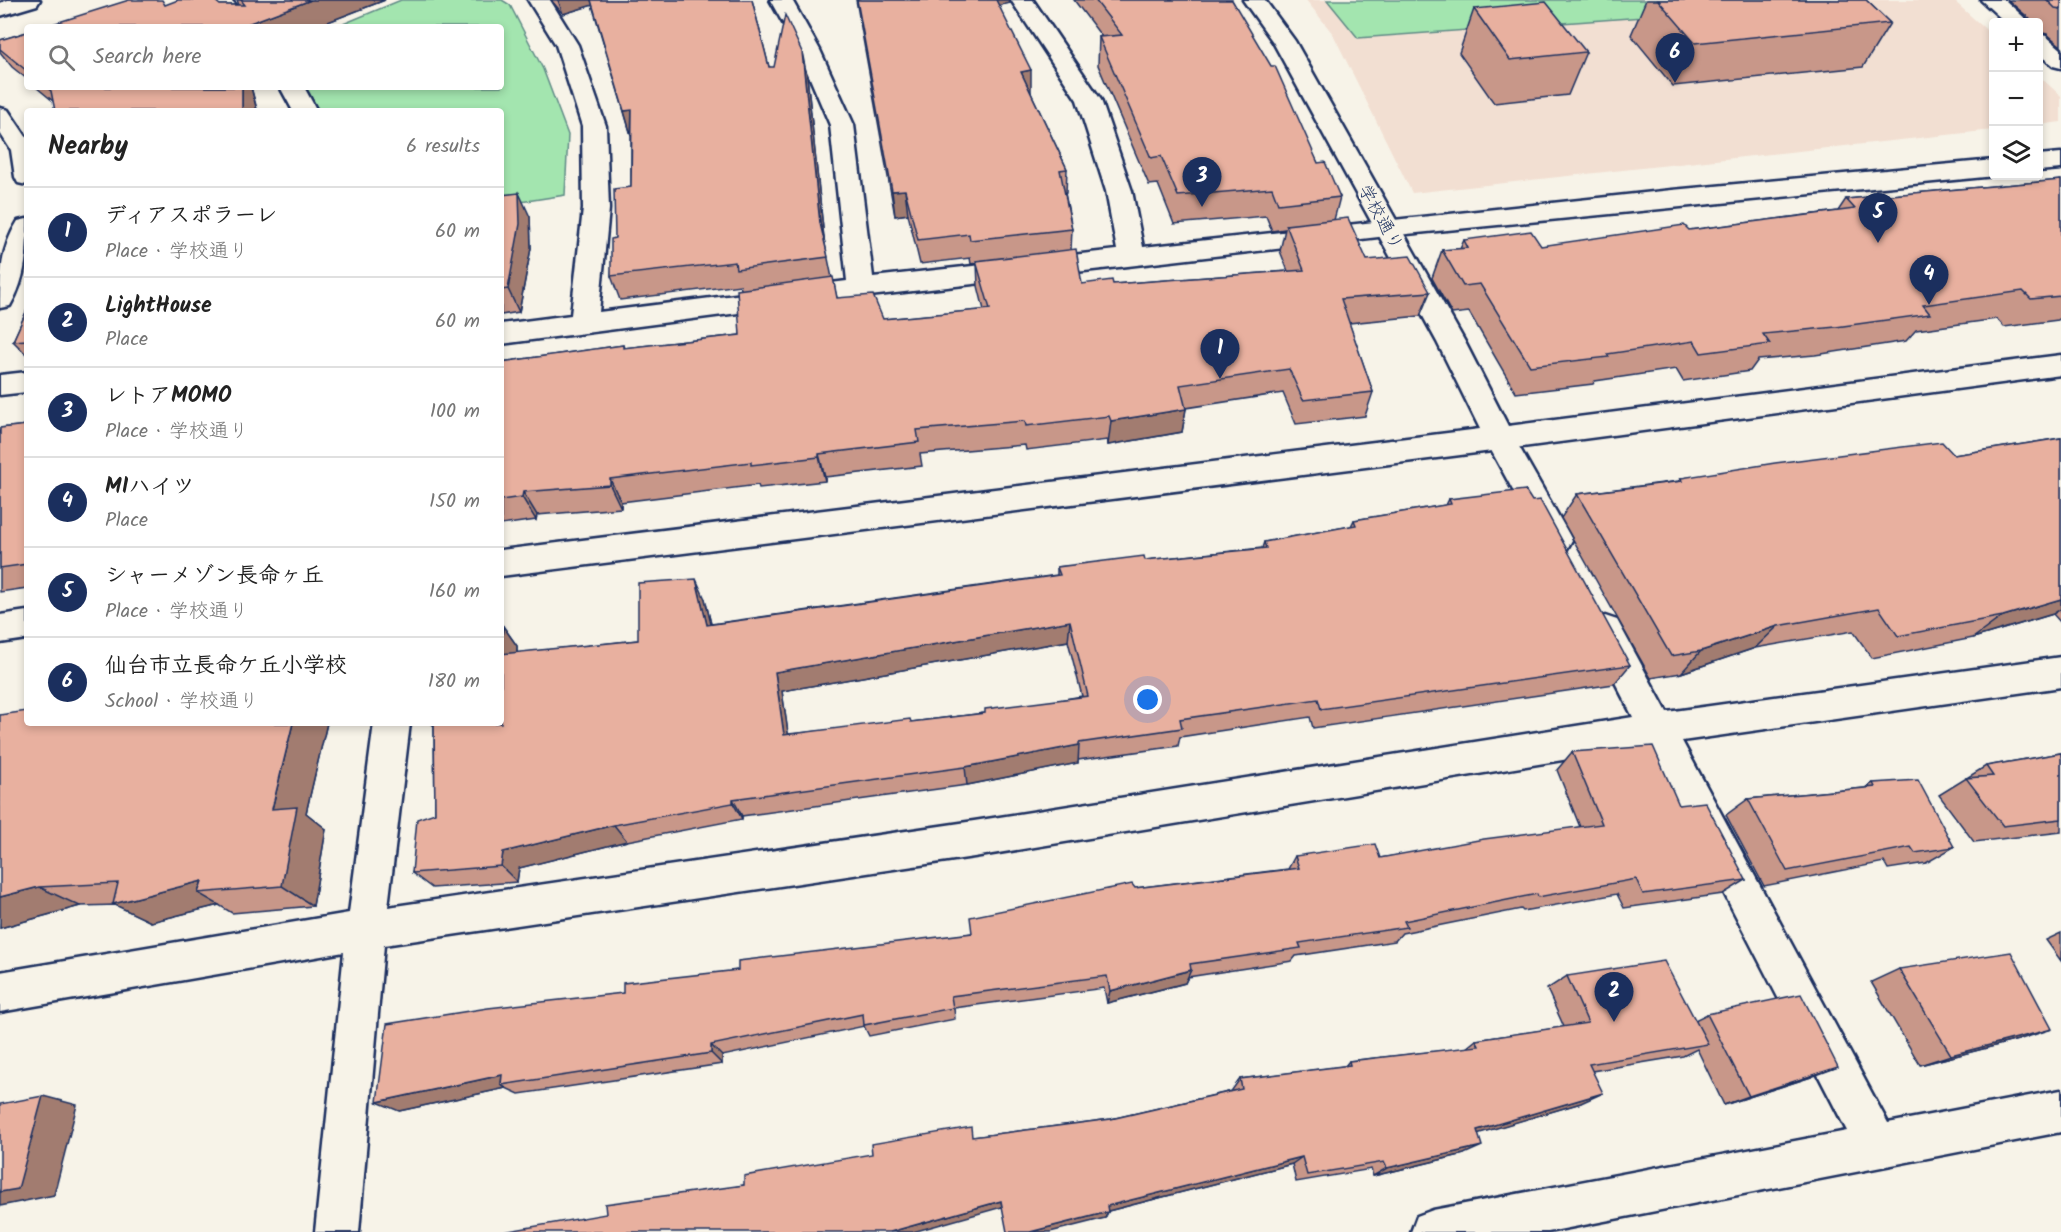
<!DOCTYPE html>
<meta charset="utf-8">
<style>
body{margin:0;font-family:Kalam,"Klee One",sans-serif;background:#f6f6f6;color:#222}
.controls{position:absolute;right:18px;top:18px;display:grid;overflow:hidden;border-radius:6px;box-shadow:0 3px 9px #0003}
.controls button{width:54px;height:54px;display:grid;place-items:center;padding:0;border:0;border-bottom:2px solid #e0e0e0;background:#fff;color:#222;font:30px sans-serif}
.you{position:absolute;left:1148px;top:700px;width:21px;height:21px;margin:-15px;border:4px solid #fff;border-radius:50%;background:#1a73e8;box-shadow:0 0 0 9px #1a73e833}
.badge{display:grid;place-items:center;width:39px;height:39px;border-radius:50%;background:#1b2f5e;color:#fff;font-size:20px;font-weight:700}
.pin{position:absolute;translate:-50% -50px;filter:drop-shadow(0 2px 3px #0008)}
.pin::after{content:'';position:absolute;top:32px;width:21px;height:18px;background:inherit;clip-path:polygon(0 0,100% 0,50% 100%)}
.list{margin:0;padding:0;list-style:none}
h2{display:flex;justify-content:space-between;align-items:center;height:78px;margin:0;padding:0 24px;font-size:26px}
h2 small{font-size:20px;font-weight:400;color:#767676}
.list li{display:grid;grid-template-columns:39px 1fr auto;gap:18px;align-items:center;box-sizing:border-box;height:90px;padding:0 24px;border-top:2px solid #e0e0e0}
.list b{display:block;font-size:22px;white-space:nowrap}
.list p{margin:0;font-size:20px;white-space:nowrap;color:#767676}
.list em{font-size:20px;font-style:normal;color:#767676}
.icon{flex:none;width:33px;height:33px;fill:none;stroke:currentColor;stroke-width:2;stroke-linecap:round;stroke-linejoin:round}
.map{position:relative;flex:none;width:2061px;height:1232px;overflow:hidden}
.search{position:absolute;background:#fff;box-shadow:0 3px 9px #0003;left:24px;top:24px;width:480px;height:66px;display:flex;align-items:center;gap:15px;box-sizing:border-box;padding:0 21px;border-radius:6px;color:#767676;font-size:22px}
.panel{position:absolute;background:#fff;box-shadow:0 3px 9px #0003;left:24px;top:108px;width:480px;height:618px;border-radius:6px}
.map>svg:first-child{display:block}
.built{fill:#f2dfd2}
.green{fill:#a3e5af;stroke:#5f8a86;stroke-width:1.5}
.lines{fill:none;stroke-linecap:round;stroke-linejoin:round}
.street-casing{stroke:#1b2f5e;stroke-width:5}
.secondary-casing{stroke:#1b2f5e;stroke-width:5}
.street{fill:#f7f3e8;fill-rule:evenodd}
.secondary{fill:#f7f3e8;fill-rule:evenodd}
.wall{fill:#c89789;stroke:#1b2f5e;stroke-width:1.5;fill-rule:evenodd}
.shaded-wall{fill:#a27b6f;stroke:#1b2f5e;stroke-width:1.5}
.building{fill:#e8b09f;stroke:#1b2f5e;stroke-width:1.5;fill-rule:evenodd}
.labels{text-anchor:middle;stroke-width:4.5;stroke-linejoin:round;paint-order:stroke}
.far-street-label{font-size:18px;fill:#1b2f5e;stroke:#f7f3e8}
</style>
<div class="map">
<svg width="2061" height="1232" viewBox="0 0 2061 1232">
<rect width="100%" height="100%" fill="#f7f3e8"/>
<filter id="ink" filterUnits="userSpaceOnUse"><feTurbulence type="fractalNoise" baseFrequency=".0167" numOctaves="2"/><feDisplacementMap in="SourceGraphic" scale="12" xChannelSelector="R" yChannelSelector="G"/><feConvolveMatrix kernelMatrix="1 2 1 2 8 2 1 2 1" color-interpolation-filters="sRGB"/></filter>
<g filter="url(#ink)">
<!-- built -->
<g class="built">
<path d="M 1306,0 L 1953,0 L 1993,36 L 1993,130 L 1412,193 L 1333,34 Z"/>
<path d="M 2039,76 L 2061,96 L 2061,122 L 2039,125 Z"/>
</g>
<!-- green -->
<g class="green">
<path d="M 401,0 L 502,0 L 510,5 L 543,69 L 568,135 L 565,195 L 501,205 L 501,111 L 318,111 L 305,87 L 501,87 L 501,27 L 336,27 Z"/>
<path d="M 1327,0 L 1831,0 L 1834,3 L 1358,38 Z"/>
</g>
<g class="lines">
<!-- street casing -->
<g class="street-casing">
<g id="street">
<path d="M 8,0 L 40,0 L 37,5 L 0,16 L 0,3 Z"/>
<path d="M 208,0 L 231,0 L 257,27 L 234,27 Z"/>
<path d="M 528,0 L 550,0 L 578,45 L 606,126 L 609,209 L 599,312 L 847,281 L 830,125 L 798,50 L 770,0 L 792,0 L 820,50 L 854,125 L 873,277 L 1117,250 L 1106,191 L 1077,100 L 1011,0 L 1033,0 L 1101,100 L 1132,191 L 1143,247 L 1672,190 L 1994,160 L 1995,176 L 1387,236 L 861,297 L 501,344 L 501,324 L 571,315 L 583,209 L 582,126 L 556,45 Z"/>
<path d="M 1981,0 L 2005,0 L 2029,22 L 2005,22 Z"/>
<path d="M 2038,34 L 2046,36 L 2061,49 L 2061,68 L 2053,66 L 2038,53 Z"/>
<path d="M 280,87 L 304,87 L 317,111 L 293,111 Z"/>
<path d="M 0,108 L 8,110 L 27,138 L 27,185 L 18,183 L 15,177 L 11,150 L 0,133 Z"/>
<path d="M 2061,153 L 2061,169 L 2038,171 L 2038,155 Z"/>
<path d="M 27,219 C 27,251 27,277 10,306 L 0,308 C 0,277 0,249 18,221 Z"/>
<path d="M 27,372 L 27,392 L 0,395 L 0,375 Z"/>
<path d="M 1500,428 L 1510,431 L 1567,531 L 1572,540 L 1567,549 L 1556,553 L 1545,549 L 1485,439 L 1490,431 Z"/>
<path d="M 1605,616 L 1617,620 L 1667,712 L 2061,657 L 2061,687 L 1682,741 L 1888,1123 L 2061,1090 L 2061,1132 L 1548,1232 L 1411,1232 L 1417,1216 L 1433,1210 L 1847,1131 L 1648,746 L 974,857 L 384,945 L 359,1232 L 315,1232 L 344,952 L 0,1012 L 0,972 L 349,913 L 374,723 L 410,723 L 388,907 L 974,821 L 1633,717 L 1588,630 L 1593,620 Z"/>
</g>
</g>
<!-- secondary casing -->
<g class="secondary-casing">
<g id="secondary">
<path d="M 1243,0 L 1265,0 L 1295,41 L 1465,342 L 1508,426 L 2061,355 L 2061,375 L 1500,450 L 501,576 L 501,550 L 1480,429 L 1437,342 L 1273,42 Z"/>
<path d="M 27,611 L 27,639 L 0,643 L 0,615 Z"/>
</g>
</g>
<!-- street -->
<use href="#street" class="street"/>
<!-- secondary -->
<use href="#secondary" class="secondary"/>
</g>
<!-- wall -->
<g class="wall">
<path d="M 237,0 L 385,0 L 315,27 L 43,27 L 165,5 L 239,5 Z"/>
<path d="M 551,0 L 752,0 L 769,67 L 807,76 L 824,239 L 832,278 L 837,298 L 883,319 L 984,310 L 978,286 L 977,263 L 971,264 L 970,258 L 920,264 L 908,214 L 895,216 L 856,0 L 1010,0 L 1010,3 L 999,5 L 1031,93 L 1067,169 L 1066,193 L 1065,193 L 1072,229 L 1071,250 L 1082,284 L 1113,284 L 1288,271 L 1280,251 L 1285,229 L 1272,231 L 1266,216 L 1174,224 L 1158,184 L 1149,185 L 1098,65 L 1099,37 L 1102,37 L 1074,0 L 1232,0 L 1318,163 L 1340,197 L 1334,220 L 1367,260 L 1430,292 L 1420,316 L 1349,323 L 1373,392 L 1365,416 L 1296,424 L 1283,393 L 1186,408 L 1182,432 L 1108,445 L 1107,440 L 1026,450 L 1025,445 L 920,454 L 922,466 L 825,477 L 825,481 L 759,488 L 758,485 L 621,502 L 621,508 L 537,515 L 536,520 L 501,525 L 501,362 L 623,345 L 624,348 L 740,335 L 741,289 L 740,285 L 620,300 L 611,276 L 615,238 L 631,187 L 631,135 L 592,5 L 563,14 Z"/>
<path d="M 1646,0 L 1866,0 L 1890,23 L 1863,67 L 1673,86 L 1631,35 Z"/>
<path d="M 2008,0 L 2061,0 L 2061,46 L 2047,34 L 2038,32 L 2038,22 L 2029,22 L 2031,20 Z"/>
<path d="M 1474,9 L 1586,52 L 1568,95 L 1494,103 L 1459,53 Z"/>
<path d="M 27,32 L 27,79 L 12,67 L 0,52 L 0,40 Z"/>
<path d="M 36,87 L 251,87 L 257,109 L 53,101 Z"/>
<path d="M 2061,180 L 2061,317 L 2058,320 L 2004,327 L 1997,319 L 1916,330 L 1906,341 L 1815,355 L 1758,360 L 1750,371 L 1683,381 L 1676,369 L 1595,381 L 1593,384 L 1516,393 L 1469,312 L 1452,314 L 1432,278 L 1442,250 L 1460,249 L 1464,240 L 1541,246 L 1689,230 L 1838,211 L 1846,199 Z"/>
<path d="M 501,195 L 530,217 L 531,248 L 519,312 L 501,315 Z"/>
<path d="M 27,310 L 27,355 L 13,341 Z"/>
<path d="M 27,425 L 27,588 L 0,592 L 0,428 Z"/>
<path d="M 2061,438 L 2061,623 L 2053,614 L 1973,638 L 1872,658 L 1853,631 L 1755,648 L 1681,673 L 1651,678 L 1561,518 L 1577,494 L 1679,481 L 1681,478 L 1954,455 Z"/>
<path d="M 1449,499 L 1630,665 L 1614,684 L 1313,728 L 1310,717 L 1180,737 L 1178,746 L 1078,760 L 1078,763 L 967,785 L 742,816 L 742,819 L 627,841 L 519,868 L 517,882 L 432,888 L 412,873 L 435,813 L 434,726 L 431,723 L 503,626 L 517,646 L 517,653 L 638,640 L 705,599 L 711,624 L 1057,575 L 1057,567 L 1145,560 L 1262,548 L 1264,542 L 1351,526 L 1354,520 L 1446,505 ZM 1068,641 L 1082,696 L 985,713 L 911,722 L 788,734 L 782,691 Z"/>
<path d="M 27,723 L 327,723 L 306,813 L 326,829 L 313,906 L 232,913 L 219,905 L 151,922 L 116,905 L 80,906 L 0,928 Z"/>
<path d="M 1572,752 L 1679,805 L 1746,880 L 1723,894 L 1624,908 L 1617,894 L 1523,911 L 1521,909 L 1402,933 L 1395,941 L 1296,956 L 1292,961 L 1188,977 L 1185,983 L 1107,1003 L 1104,988 L 954,1008 L 955,1019 L 869,1036 L 864,1026 L 722,1056 L 722,1064 L 519,1094 L 506,1088 L 399,1111 L 623,993 L 738,970 L 972,933 L 1135,888 L 1288,869 L 1295,856 L 1380,858 L 1580,827 L 1557,770 Z"/>
<path d="M 2061,753 L 2061,832 L 1974,842 L 1939,795 L 1986,766 Z"/>
<path d="M 1873,783 L 1954,847 L 1926,863 L 1888,869 L 1884,862 L 1764,886 L 1726,815 L 1748,799 L 1865,788 Z"/>
<path d="M 2061,933 L 2061,961 L 2046,940 Z"/>
<path d="M 1899,969 L 2018,1040 L 1920,1065 L 1871,982 Z"/>
<path d="M 1567,976 L 1695,1020 L 1707,1014 L 1811,1077 L 1724,1105 L 1697,1049 L 1683,1056 L 1592,1071 L 1581,1103 L 1478,1133 L 1464,1154 L 1373,1176 L 1371,1169 L 1296,1182 L 1292,1164 L 1108,1211 L 1108,1212 L 1105,1218 L 1002,1207 L 606,1214 L 973,1137 L 1111,1119 L 1232,1091 L 1232,1090 L 1240,1079 L 1345,1066 L 1349,1061 L 1466,1048 L 1476,1040 L 1564,1027 L 1547,989 Z"/>
</g>
<!-- shaded-wall -->
<g class="shaded-wall">
<path d="M 311,0 L 385,0 L 315,27 L 239,27 Z"/>
<path d="M 558,0 L 591,0 L 593,5 L 563,14 Z"/>
<path d="M 988,0 L 1010,0 L 1010,3 L 988,8 Z"/>
<path d="M 802,52 L 807,76 L 825,247 L 820,223 Z"/>
<path d="M 1031,70 L 1031,94 L 1021,72 Z"/>
<path d="M 242,87 L 251,87 L 257,111 L 242,111 Z"/>
<path d="M 632,110 L 631,135 L 624,111 Z"/>
<path d="M 905,190 L 908,214 L 895,216 L 892,191 Z"/>
<path d="M 519,193 L 530,217 L 531,248 L 519,312 L 508,289 Z"/>
<path d="M 1186,409 L 1182,432 L 1108,445 L 1111,421 Z"/>
<path d="M 819,454 L 825,477 L 825,481 L 819,457 Z"/>
<path d="M 610,479 L 621,502 L 621,508 L 610,485 Z"/>
<path d="M 523,492 L 537,515 L 536,520 L 522,497 Z"/>
<path d="M 696,579 L 705,599 L 716,645 L 707,625 Z"/>
<path d="M 2061,599 L 2061,609 L 2053,614 L 1973,638 L 2003,616 Z"/>
<path d="M 1070,621 L 1068,641 L 782,691 L 791,753 L 784,735 L 775,672 Z"/>
<path d="M 503,626 L 517,646 L 516,674 L 501,654 Z"/>
<path d="M 1778,626 L 1755,648 L 1681,673 L 1701,651 Z"/>
<path d="M 293,723 L 327,723 L 306,813 L 326,829 L 313,906 L 282,886 L 272,809 Z"/>
<path d="M 1079,745 L 1078,763 L 967,785 L 965,767 Z"/>
<path d="M 733,799 L 742,816 L 742,819 L 733,803 Z"/>
<path d="M 614,825 L 627,841 L 519,868 L 517,882 L 501,866 L 503,852 Z"/>
<path d="M 202,881 L 198,893 L 219,905 L 151,922 L 113,904 Z"/>
<path d="M 39,887 L 80,906 L 0,928 L 0,897 Z"/>
<path d="M 1191,970 L 1185,983 L 1107,1003 L 1110,991 Z"/>
<path d="M 2052,1029 L 2018,1040 L 1920,1065 L 1951,1055 Z"/>
<path d="M 711,1045 L 722,1056 L 722,1064 L 711,1053 Z"/>
<path d="M 1838,1067 L 1811,1077 L 1724,1105 L 1749,1096 Z"/>
<path d="M 502,1075 L 501,1085 L 506,1088 L 399,1111 L 377,1102 Z"/>
<path d="M 1603,1093 L 1581,1103 L 1460,1139 L 1477,1130 Z"/>
<path d="M 43,1096 L 77,1105 L 54,1195 L 0,1206 L 0,1192 Z"/>
<path d="M 1482,1146 L 1464,1154 L 1373,1176 L 1387,1168 Z"/>
<path d="M 1302,1157 L 1292,1164 L 1104,1212 L 1107,1206 Z"/>
<path d="M 1001,1201 L 1002,1207 L 913,1232 L 890,1232 Z"/>
<path d="M 1108,1212 L 1105,1218 L 1050,1232 L 1030,1232 Z"/>
</g>
<!-- building -->
<g class="building">
<path d="M 129,0 L 162,0 L 165,5 L 178,0 L 214,0 L 220,5 L 245,5 L 241,0 L 311,0 L 239,27 L 43,27 Z"/>
<path d="M 591,0 L 752,0 L 769,67 L 774,67 L 785,15 L 802,52 L 820,223 L 828,257 L 736,269 L 735,262 L 611,276 L 611,239 L 615,238 L 614,189 L 631,187 L 632,110 L 624,111 Z"/>
<path d="M 857,0 L 996,0 L 1031,70 L 1021,72 L 1067,169 L 1060,170 L 1072,229 L 970,240 L 969,234 L 918,240 L 905,190 L 892,191 Z"/>
<path d="M 1095,0 L 1232,0 L 1271,66 L 1275,66 L 1318,163 L 1325,162 L 1340,197 L 1278,204 L 1272,188 L 1178,196 L 1161,156 L 1151,158 L 1099,37 L 1122,35 Z"/>
<path d="M 1658,0 L 1866,0 L 1890,23 L 1695,43 Z"/>
<path d="M 2047,0 L 2061,0 L 2061,9 L 2055,8 Z"/>
<path d="M 1546,2 L 1586,52 L 1510,60 L 1474,9 Z"/>
<path d="M 27,32 L 27,71 L 0,49 L 0,40 Z"/>
<path d="M 46,87 L 242,87 L 242,111 L 55,111 L 51,91 Z"/>
<path d="M 2061,180 L 2061,296 L 2031,299 L 2023,291 L 1923,305 L 1930,314 L 1836,327 L 1763,334 L 1770,344 L 1701,353 L 1694,341 L 1607,354 L 1609,357 L 1530,366 L 1480,284 L 1463,286 L 1442,250 L 1468,248 L 1464,240 L 1531,231 L 1541,246 L 1684,225 L 1689,230 L 1855,209 L 1846,199 Z"/>
<path d="M 519,193 L 520,224 L 508,289 L 501,290 L 501,195 Z"/>
<path d="M 1348,218 L 1367,260 L 1410,256 L 1430,292 L 1341,299 L 1373,392 L 1303,400 L 1289,369 L 1180,385 L 1186,409 L 1111,421 L 1109,416 L 1026,426 L 1025,421 L 917,430 L 919,442 L 819,454 L 819,457 L 751,465 L 751,462 L 610,479 L 610,485 L 523,492 L 522,497 L 501,500 L 501,362 L 623,345 L 623,348 L 740,335 L 737,290 L 833,277 L 837,298 L 873,295 L 883,319 L 990,309 L 976,261 L 1076,249 L 1082,284 L 1112,280 L 1113,284 L 1304,270 L 1286,225 Z"/>
<path d="M 27,310 L 27,340 L 13,341 Z"/>
<path d="M 27,425 L 27,564 L 0,568 L 0,428 Z"/>
<path d="M 2061,438 L 2061,599 L 2003,616 L 1898,636 L 1879,608 L 1778,626 L 1701,651 L 1671,656 L 1577,494 L 1682,481 L 1681,478 L 1775,463 L 1942,442 L 1954,455 Z"/>
<path d="M 1525,490 L 1532,501 L 1540,500 L 1630,665 L 1321,709 L 1318,699 L 1180,719 L 1182,728 L 1079,743 L 1079,745 L 965,767 L 733,799 L 733,803 L 614,825 L 503,852 L 501,866 L 412,873 L 417,819 L 435,813 L 434,723 L 501,723 L 501,626 L 503,626 L 501,654 L 638,640 L 638,583 L 696,579 L 707,625 L 1060,575 L 1057,567 L 1144,556 L 1145,560 L 1266,548 L 1264,542 L 1356,525 L 1354,520 L 1451,504 L 1449,499 ZM 1070,621 L 1088,696 L 985,709 L 985,713 L 911,722 L 910,719 L 784,735 L 775,672 Z"/>
<path d="M 27,711 L 27,723 L 293,723 L 272,809 L 297,807 L 282,886 L 198,893 L 202,881 L 113,904 L 118,883 L 39,887 L 0,897 L 0,715 Z"/>
<path d="M 1653,746 L 1679,805 L 1705,802 L 1746,880 L 1643,894 L 1636,879 L 1538,897 L 1537,894 L 1404,921 L 1407,927 L 1299,943 L 1301,948 L 1190,964 L 1191,970 L 1110,991 L 1107,976 L 951,996 L 953,1008 L 864,1025 L 863,1014 L 711,1045 L 711,1053 L 501,1085 L 502,1075 L 377,1102 L 387,1024 L 488,1008 L 623,993 L 623,983 L 738,970 L 738,961 L 972,933 L 970,917 L 1132,884 L 1135,888 L 1299,868 L 1295,856 L 1375,844 L 1380,858 L 1484,839 L 1602,824 L 1572,752 Z"/>
<path d="M 2061,753 L 2061,819 L 2003,826 L 1966,778 L 1993,776 L 1986,766 Z"/>
<path d="M 1918,780 L 1954,847 L 1915,853 L 1911,847 L 1787,871 L 1748,799 L 1875,787 L 1873,783 Z"/>
<path d="M 2011,952 L 2052,1029 L 1951,1055 L 1899,969 Z"/>
<path d="M 1664,961 L 1708,1044 L 1589,1064 L 1603,1093 L 1477,1130 L 1482,1146 L 1387,1168 L 1384,1162 L 1307,1175 L 1302,1157 L 1107,1206 L 1108,1212 L 1030,1232 L 1007,1232 L 1001,1201 L 890,1232 L 503,1232 L 606,1214 L 605,1204 L 744,1185 L 744,1176 L 872,1154 L 871,1144 L 971,1127 L 972,1137 L 1111,1119 L 1242,1089 L 1240,1079 L 1350,1065 L 1349,1061 L 1479,1046 L 1476,1040 L 1588,1023 L 1567,976 Z"/>
<path d="M 1801,994 L 1838,1067 L 1749,1096 L 1707,1014 Z"/>
<path d="M 43,1096 L 18,1189 L 0,1192 L 0,1104 Z"/>
</g>
</g>
<g class="labels">
<!-- far-street labels -->
<g class="far-street-label">
<text transform="translate(1381 217) rotate(61)" y="6">学校通り</text>
</g>
</g>
</svg>
<div class="controls">
<button>+</button>
<button>−</button>
<button><svg class="icon" aria-label="layers" viewBox="0 0 24 24"><path d="M12 4l9 5-9 5-9-5zM3 14l9 5 9-5"/></svg></button>
</div>
<div class="you"></div>
<div class="pin badge" style="left:1220px;top:379px">1</div>
<div class="pin badge" style="left:1614px;top:1022px">2</div>
<div class="pin badge" style="left:1202px;top:207px">3</div>
<div class="pin badge" style="left:1929px;top:305px">4</div>
<div class="pin badge" style="left:1878px;top:243px">5</div>
<div class="pin badge" style="left:1675px;top:83px">6</div>
<div class="search"><svg class="icon" aria-label="search" viewBox="0 0 24 24"><circle cx="10" cy="10" r="6"/><path d="M15 15l6 6"/></svg>Search here</div>
<section class="panel">
<h2>Nearby<small>6 results</small></h2>
<ul class="list">
<li><span class="badge">1</span><div><b>ディアスポラーレ</b><p>Place · 学校通り</p></div><em>60 m</em></li>
<li><span class="badge">2</span><div><b>LightHouse</b><p>Place</p></div><em>60 m</em></li>
<li><span class="badge">3</span><div><b>レトアMOMO</b><p>Place · 学校通り</p></div><em>100 m</em></li>
<li><span class="badge">4</span><div><b>MIハイツ</b><p>Place</p></div><em>150 m</em></li>
<li><span class="badge">5</span><div><b>シャーメゾン長命ヶ丘</b><p>Place · 学校通り</p></div><em>160 m</em></li>
<li><span class="badge">6</span><div><b>仙台市立長命ケ丘小学校</b><p>School · 学校通り</p></div><em>180 m</em></li>
</ul>
</section>
</div>
